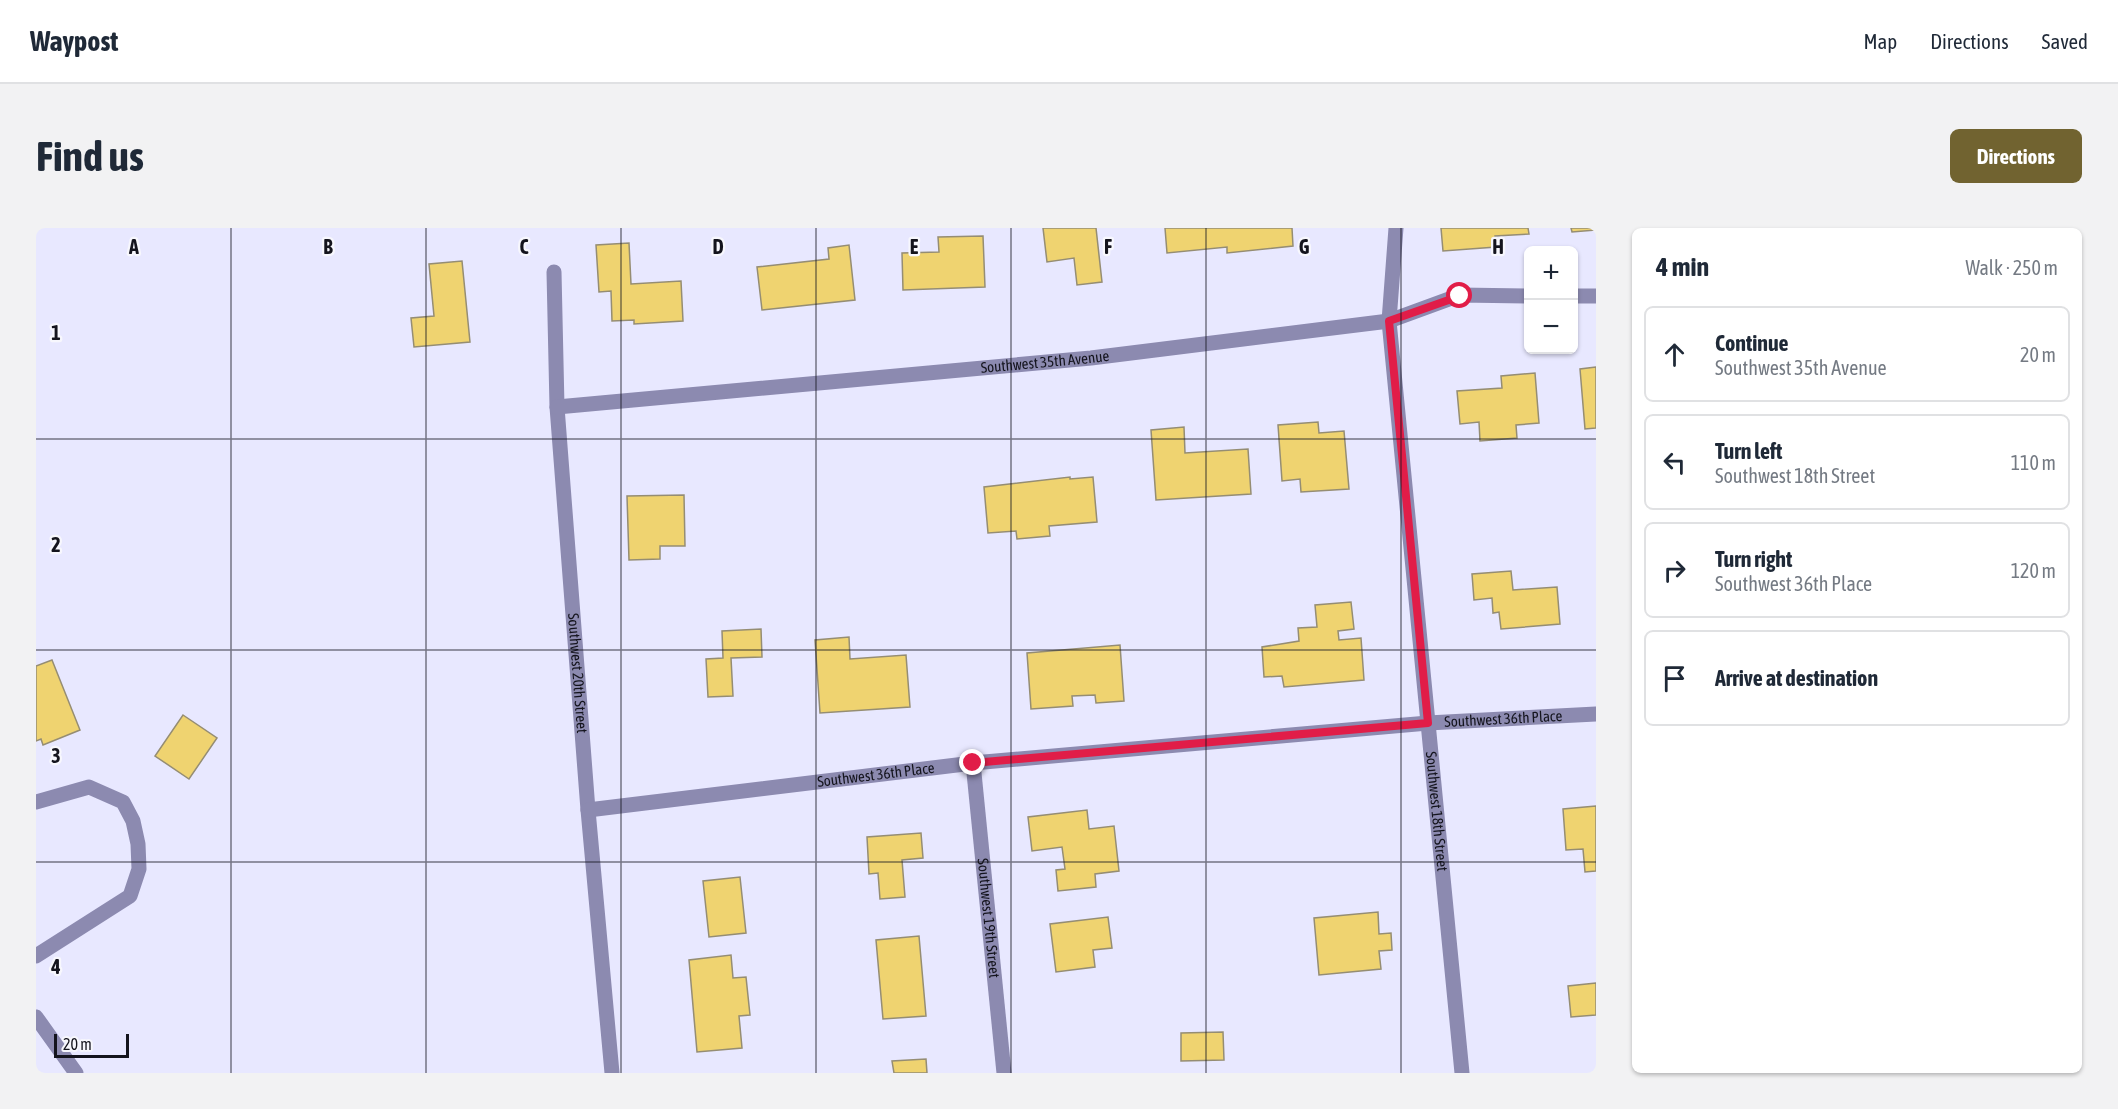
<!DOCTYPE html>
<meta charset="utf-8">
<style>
body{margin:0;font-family:"Asap Condensed",sans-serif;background:#f2f2f3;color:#1f2937}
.controls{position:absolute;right:18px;top:18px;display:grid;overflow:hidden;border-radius:9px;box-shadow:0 2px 4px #0004}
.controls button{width:54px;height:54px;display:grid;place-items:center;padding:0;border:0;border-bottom:2px solid #e0e1e3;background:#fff;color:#1f2937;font:30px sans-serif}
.scale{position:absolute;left:18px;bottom:15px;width:75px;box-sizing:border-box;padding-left:6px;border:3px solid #14141d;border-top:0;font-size:16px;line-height:21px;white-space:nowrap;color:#14141d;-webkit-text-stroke:4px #f7f7fd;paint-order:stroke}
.stop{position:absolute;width:18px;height:18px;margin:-14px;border:4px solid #e11d48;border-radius:50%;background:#fff}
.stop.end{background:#e11d48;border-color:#fff;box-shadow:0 2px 6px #0008}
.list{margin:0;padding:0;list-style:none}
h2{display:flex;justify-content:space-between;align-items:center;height:78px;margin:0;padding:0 24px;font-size:26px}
h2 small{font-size:20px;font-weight:400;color:#747a83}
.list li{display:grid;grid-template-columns:39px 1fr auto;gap:18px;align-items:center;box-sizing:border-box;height:96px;margin:0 12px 12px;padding:0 12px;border:2px solid #e0e1e3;border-radius:9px}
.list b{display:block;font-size:22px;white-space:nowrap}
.list p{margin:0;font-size:20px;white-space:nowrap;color:#747a83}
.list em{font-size:20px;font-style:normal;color:#747a83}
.icon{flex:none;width:33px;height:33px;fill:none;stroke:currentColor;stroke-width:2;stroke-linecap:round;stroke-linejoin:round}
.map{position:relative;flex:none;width:1560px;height:845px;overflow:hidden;border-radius:9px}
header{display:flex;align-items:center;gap:36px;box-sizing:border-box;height:84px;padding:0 30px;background:#fff;border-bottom:2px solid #e0e1e3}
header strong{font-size:28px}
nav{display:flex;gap:33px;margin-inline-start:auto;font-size:21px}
.intro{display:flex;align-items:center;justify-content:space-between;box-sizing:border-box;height:144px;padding:0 36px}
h1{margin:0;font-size:42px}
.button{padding:15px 27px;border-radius:9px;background:#716330;color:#fff;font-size:21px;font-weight:700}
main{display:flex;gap:36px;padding:0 36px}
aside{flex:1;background:#fff;border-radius:9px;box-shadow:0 2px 4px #0004}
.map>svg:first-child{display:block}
.building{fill:#efd370;stroke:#958d73;stroke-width:1.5}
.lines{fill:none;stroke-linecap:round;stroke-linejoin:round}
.minor{stroke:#8c8ab0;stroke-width:15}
.route{stroke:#e11d48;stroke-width:8}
.grid{fill:none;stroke:#14141d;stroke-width:1.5;stroke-opacity:0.55}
.labels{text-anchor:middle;stroke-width:4.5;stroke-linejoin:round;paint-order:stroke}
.street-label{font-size:15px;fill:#14141d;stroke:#f7f7fd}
.grid-label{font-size:20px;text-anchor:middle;font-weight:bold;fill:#14141d;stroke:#f7f7fd;stroke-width:4.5;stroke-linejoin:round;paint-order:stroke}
</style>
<header>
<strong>Waypost</strong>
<nav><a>Map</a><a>Directions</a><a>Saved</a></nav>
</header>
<div class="intro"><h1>Find us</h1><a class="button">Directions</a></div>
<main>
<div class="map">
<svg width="1560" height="845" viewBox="0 0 1560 845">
<rect width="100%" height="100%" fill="#e8e8ff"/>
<!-- building -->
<g class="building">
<path d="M 1007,0 L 1060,0 L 1066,54 L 1041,57 L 1038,30 L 1011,34 Z"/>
<path d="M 1129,0 L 1256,0 L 1257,18 L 1191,25 L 1191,19 L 1131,25 Z"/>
<path d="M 1405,0 L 1492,0 L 1493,6 L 1459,8 L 1460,19 L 1407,23 Z"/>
<path d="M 1535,0 L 1560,0 L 1560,2 L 1536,4 Z"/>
<path d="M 947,8 L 949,59 L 867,62 L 866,25 L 903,24 L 902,9 Z"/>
<path d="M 593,15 L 595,56 L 645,53 L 647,93 L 598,96 L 598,92 L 576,93 L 575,63 L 563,64 L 560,17 Z"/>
<path d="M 813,17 L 819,72 L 726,82 L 721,39 L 793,31 L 792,20 Z"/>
<path d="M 426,33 L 434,114 L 378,119 L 375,90 L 398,88 L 393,36 Z"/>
<path d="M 1560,139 L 1560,200 L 1549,201 L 1544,141 Z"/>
<path d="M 1499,145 L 1503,195 L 1480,197 L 1481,210 L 1444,213 L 1443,194 L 1424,196 L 1421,163 L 1466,160 L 1465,148 Z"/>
<path d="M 1282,194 L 1283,205 L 1308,203 L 1313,261 L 1265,264 L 1264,251 L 1246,253 L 1242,197 Z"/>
<path d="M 1148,199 L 1149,225 L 1212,221 L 1215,266 L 1120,272 L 1115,202 Z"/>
<path d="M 1034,249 L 1034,251 L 1057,249 L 1061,294 L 1013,298 L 1014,308 L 981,311 L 980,303 L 952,305 L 948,259 Z"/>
<path d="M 648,267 L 649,318 L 624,318 L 624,331 L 593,332 L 591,268 Z"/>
<path d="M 1475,343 L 1477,362 L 1521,359 L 1524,396 L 1465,401 L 1463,384 L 1457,385 L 1456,370 L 1438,372 L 1436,346 Z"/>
<path d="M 1315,374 L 1318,401 L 1302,403 L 1303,412 L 1325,410 L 1328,452 L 1248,459 L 1246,448 L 1228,449 L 1226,419 L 1263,413 L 1262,400 L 1281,399 L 1279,377 Z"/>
<path d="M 725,401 L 726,429 L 695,430 L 697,468 L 672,469 L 670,431 L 687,430 L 686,403 Z"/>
<path d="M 813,409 L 814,431 L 870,427 L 874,479 L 784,485 L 779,412 Z"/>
<path d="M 1084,417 L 1088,473 L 1060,475 L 1059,467 L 1036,468 L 1037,478 L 995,481 L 991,425 Z"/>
<path d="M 16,432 L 44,502 L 7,517 L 5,511 L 0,513 L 0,438 Z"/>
<path d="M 147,487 L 181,510 L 153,551 L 119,528 Z"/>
<path d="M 1560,578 L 1560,643 L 1549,644 L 1547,621 L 1530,622 L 1527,581 Z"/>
<path d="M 1051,582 L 1053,601 L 1078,598 L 1083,643 L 1059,646 L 1060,659 L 1022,663 L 1020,642 L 1029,641 L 1026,619 L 996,623 L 992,589 Z"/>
<path d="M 885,605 L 887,630 L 866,632 L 869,669 L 844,671 L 842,645 L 833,646 L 831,609 Z"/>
<path d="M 704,649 L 710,705 L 673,709 L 667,653 Z"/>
<path d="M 1342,684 L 1343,706 L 1355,705 L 1356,722 L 1343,723 L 1345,741 L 1283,747 L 1278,690 Z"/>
<path d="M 1072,689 L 1076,720 L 1057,722 L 1059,739 L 1020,744 L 1014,696 Z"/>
<path d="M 883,708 L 890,788 L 847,791 L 840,712 Z"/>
<path d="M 695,727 L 697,750 L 710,749 L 714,787 L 703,788 L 706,820 L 661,824 L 653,732 Z"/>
<path d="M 1560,755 L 1560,787 L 1535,789 L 1532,758 Z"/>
<path d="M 1187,804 L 1188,832 L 1145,833 L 1145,805 Z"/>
<path d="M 890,831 L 891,845 L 858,845 L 856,833 Z"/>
</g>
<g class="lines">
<!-- minor -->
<g class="minor">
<path id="s1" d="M 1360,0 L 1353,93 L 1426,845"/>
<path id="s2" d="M 518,44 L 521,179 L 552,582 L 576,845"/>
<path d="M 1538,68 L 1560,68"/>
<path id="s3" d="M 521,179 L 1055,130 L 1353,93 L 1424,67 L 1492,68"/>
<path id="s4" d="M 937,535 L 968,845"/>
<path d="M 0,574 L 53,559 L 87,574 L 97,593 L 102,616 L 103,641 L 94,668 L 0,728"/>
<path id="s5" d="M 552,582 L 937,535 L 1392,495 L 1560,486"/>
<path d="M 0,789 L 40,845"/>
</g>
</g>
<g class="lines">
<!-- route -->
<path class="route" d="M 937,535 L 1392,495 L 1353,93 L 1424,68"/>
</g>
<!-- grid -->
<path class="grid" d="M 195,0 L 195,845M 390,0 L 390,845M 585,0 L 585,845M 780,0 L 780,845M 975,0 L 975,845M 1170,0 L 1170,845M 1365,0 L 1365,845M 0,211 L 1560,211M 0,422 L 1560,422M 0,634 L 1560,634"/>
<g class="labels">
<!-- street labels -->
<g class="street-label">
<text dy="5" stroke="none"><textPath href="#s3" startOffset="490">Southwest 35th Avenue</textPath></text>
<text dy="5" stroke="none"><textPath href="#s2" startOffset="402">Southwest 20th Street</textPath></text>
<text dy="5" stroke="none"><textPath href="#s5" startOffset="920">Southwest 36th Place</textPath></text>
<text dy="5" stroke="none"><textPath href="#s5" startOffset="290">Southwest 36th Place</textPath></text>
<text dy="5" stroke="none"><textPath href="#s1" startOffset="586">Southwest 18th Street</textPath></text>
<text dy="5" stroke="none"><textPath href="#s4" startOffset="156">Southwest 19th Street</textPath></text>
</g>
</g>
<g class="grid-label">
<text x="98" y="26">A</text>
<text x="292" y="26">B</text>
<text x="488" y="26">C</text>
<text x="682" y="26">D</text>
<text x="878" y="26">E</text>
<text x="1072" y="26">F</text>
<text x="1268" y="26">G</text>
<text x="1462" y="26">H</text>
<text x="20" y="112">1</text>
<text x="20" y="324">2</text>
<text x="20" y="535">3</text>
<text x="20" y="746">4</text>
</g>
</svg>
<div class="controls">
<button>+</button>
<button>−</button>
</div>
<div class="scale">20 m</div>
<div class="stop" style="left:1424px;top:68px"></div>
<div class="stop end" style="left:937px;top:535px"></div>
</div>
<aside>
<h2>4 min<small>Walk · 250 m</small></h2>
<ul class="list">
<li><svg class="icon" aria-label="ahead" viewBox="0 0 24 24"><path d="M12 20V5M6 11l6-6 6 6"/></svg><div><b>Continue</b><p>Southwest 35th Avenue</p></div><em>20 m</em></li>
<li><svg class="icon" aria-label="left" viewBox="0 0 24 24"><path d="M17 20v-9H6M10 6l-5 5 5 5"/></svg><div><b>Turn left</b><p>Southwest 18th Street</p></div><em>110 m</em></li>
<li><svg class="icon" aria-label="right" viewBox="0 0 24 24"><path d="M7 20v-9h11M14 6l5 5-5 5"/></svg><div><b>Turn right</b><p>Southwest 36th Place</p></div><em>120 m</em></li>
<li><svg class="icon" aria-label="arrive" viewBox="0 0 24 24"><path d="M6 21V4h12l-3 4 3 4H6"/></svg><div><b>Arrive at destination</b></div></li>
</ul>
</aside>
</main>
